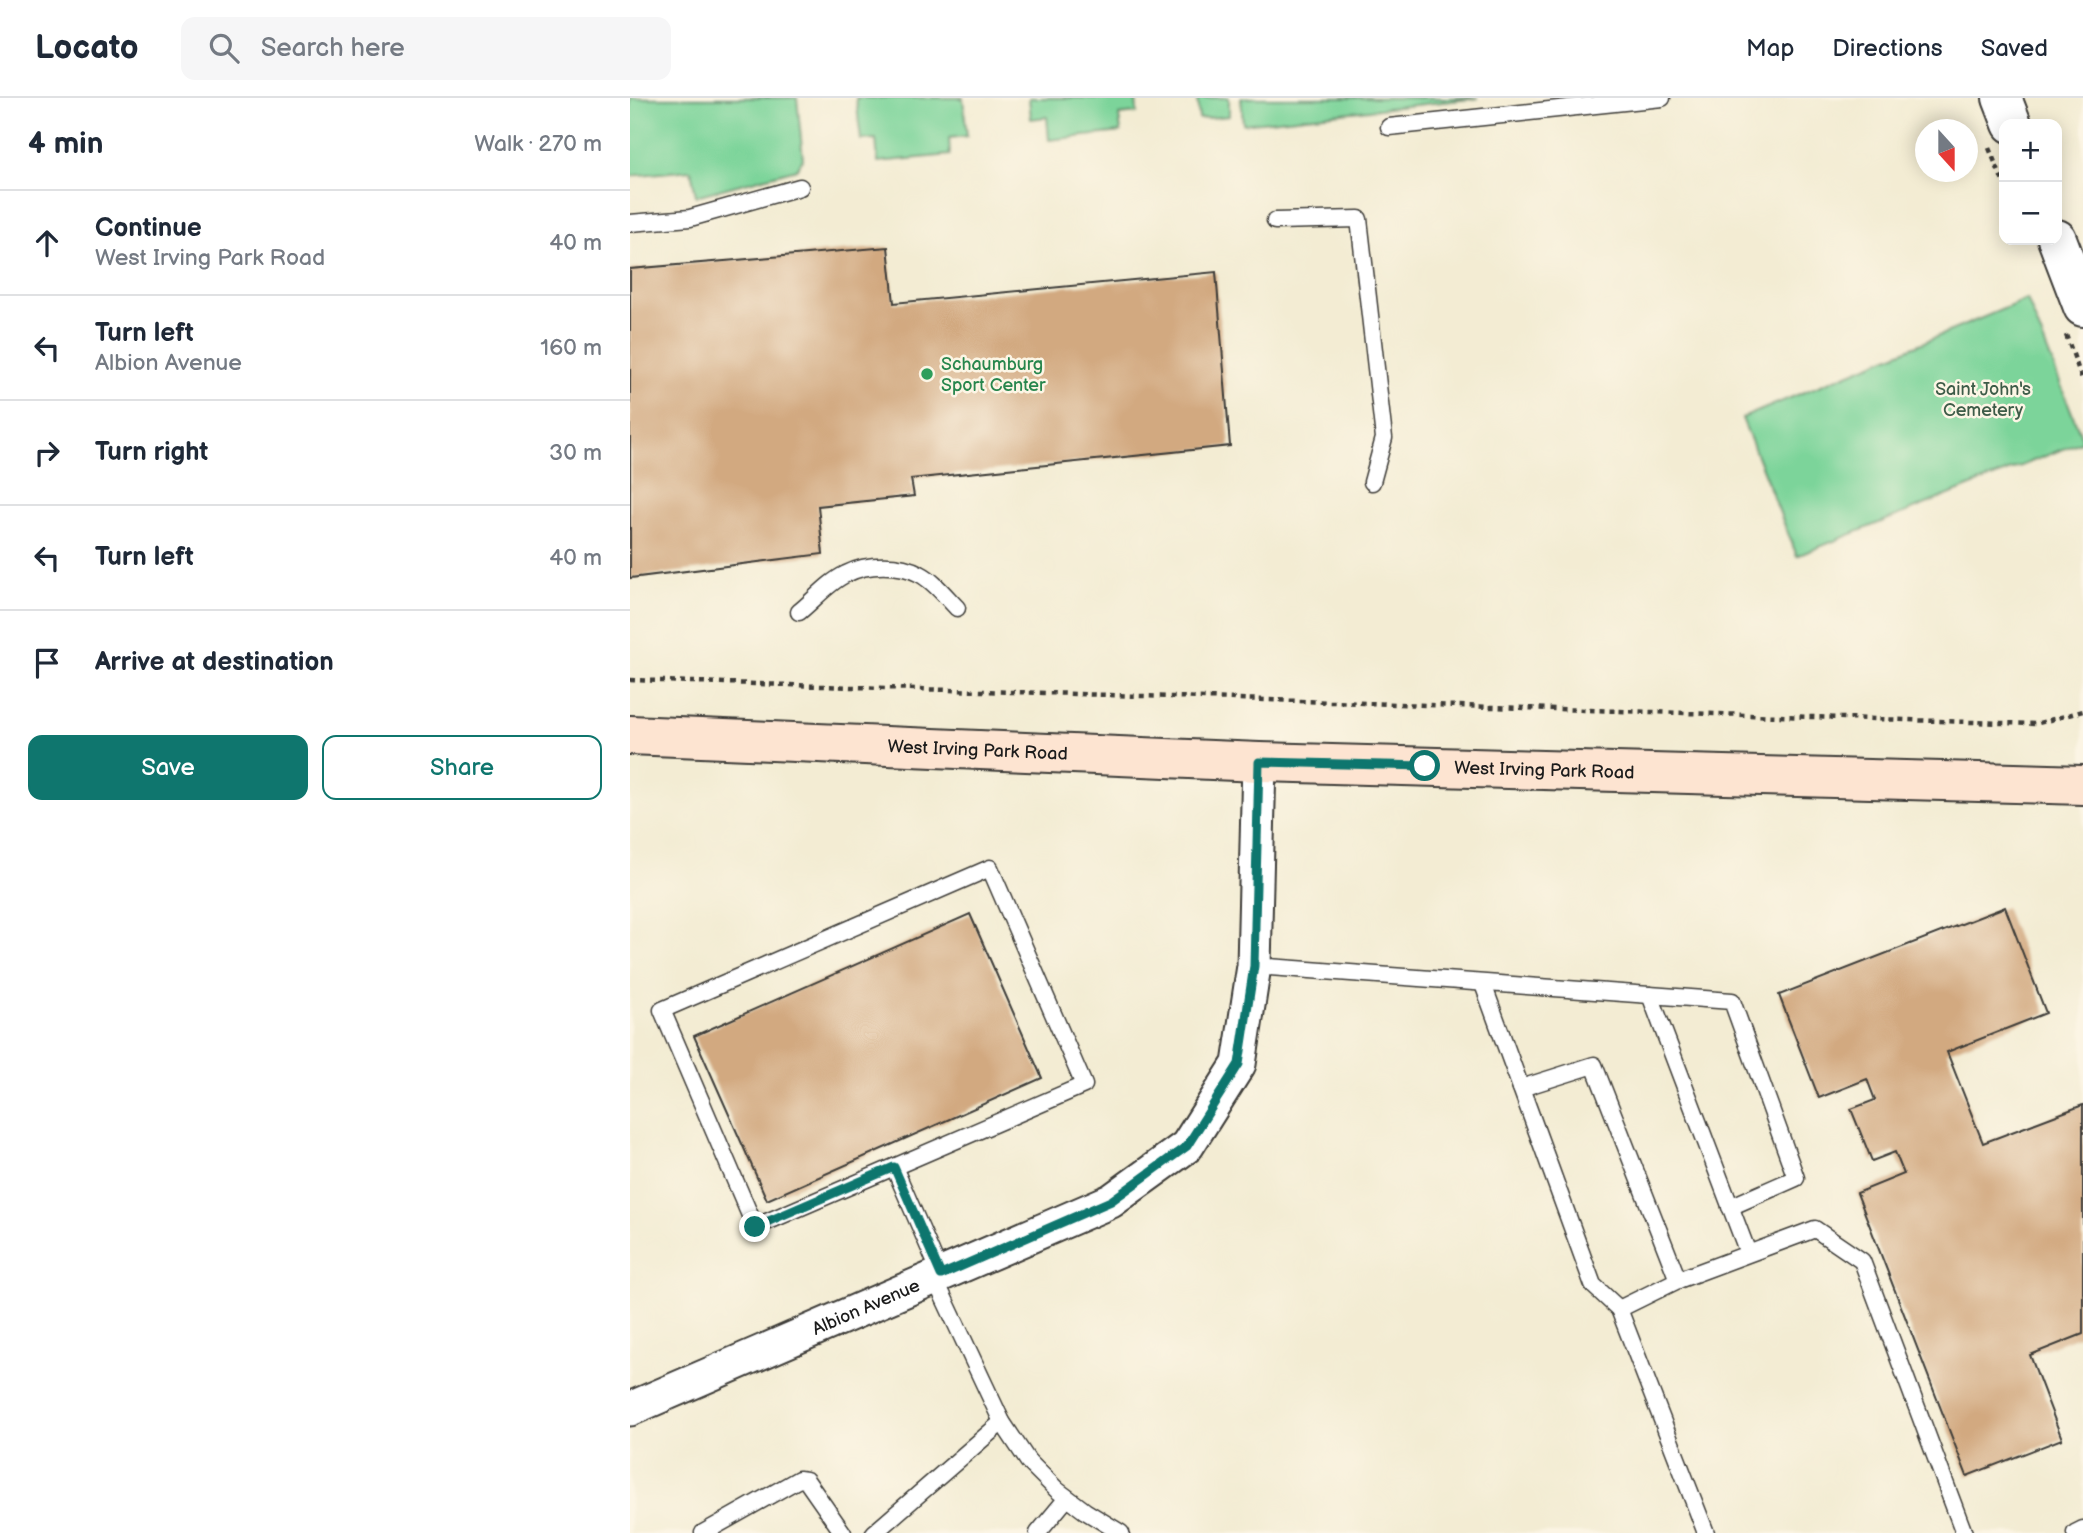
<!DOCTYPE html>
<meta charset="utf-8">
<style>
body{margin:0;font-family:"Balsamiq Sans",sans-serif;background:#f6f6f7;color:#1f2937}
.controls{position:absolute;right:21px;top:21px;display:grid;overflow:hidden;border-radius:14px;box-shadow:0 4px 18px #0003}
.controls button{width:63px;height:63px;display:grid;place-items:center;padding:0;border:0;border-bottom:2px solid #e0e1e3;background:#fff;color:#1f2937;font:35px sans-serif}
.compass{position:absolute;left:1285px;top:21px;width:63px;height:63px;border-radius:50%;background:#fff;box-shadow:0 4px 18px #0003;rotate:159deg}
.stop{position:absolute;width:21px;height:21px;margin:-16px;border:5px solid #0f766e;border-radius:50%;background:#fff}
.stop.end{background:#0f766e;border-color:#fff;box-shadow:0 2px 7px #0008}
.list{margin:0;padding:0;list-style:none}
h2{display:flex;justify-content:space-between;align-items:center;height:91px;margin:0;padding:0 28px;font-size:30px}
h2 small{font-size:23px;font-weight:400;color:#747a83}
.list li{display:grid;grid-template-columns:46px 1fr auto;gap:21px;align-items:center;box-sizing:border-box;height:105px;padding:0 28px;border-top:2px solid #e0e1e3}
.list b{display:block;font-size:26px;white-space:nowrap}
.list p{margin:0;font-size:23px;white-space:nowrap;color:#747a83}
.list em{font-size:23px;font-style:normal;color:#747a83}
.actions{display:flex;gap:14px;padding:21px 28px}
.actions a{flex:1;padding:16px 0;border:2px solid #0f766e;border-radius:14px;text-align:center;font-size:24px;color:#0f766e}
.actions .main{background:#0f766e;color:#fff}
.icon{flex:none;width:38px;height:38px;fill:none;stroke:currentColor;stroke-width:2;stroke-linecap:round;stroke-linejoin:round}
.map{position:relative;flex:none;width:1453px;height:1435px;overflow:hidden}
header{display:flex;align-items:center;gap:42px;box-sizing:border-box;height:98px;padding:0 35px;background:#fff;border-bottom:2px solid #e0e1e3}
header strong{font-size:33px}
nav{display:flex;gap:38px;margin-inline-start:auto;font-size:24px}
.search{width:490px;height:63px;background:#f6f6f7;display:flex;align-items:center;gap:18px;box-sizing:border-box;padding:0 24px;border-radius:14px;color:#747a83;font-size:26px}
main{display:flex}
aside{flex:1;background:#fff}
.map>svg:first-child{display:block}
.green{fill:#7bd49a;stroke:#4c785b;stroke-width:2}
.building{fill:#d2a980}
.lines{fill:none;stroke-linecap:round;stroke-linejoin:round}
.service-casing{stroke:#3c3b37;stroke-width:19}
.minor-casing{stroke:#3c3b37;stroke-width:37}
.tertiary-casing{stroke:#3c3b37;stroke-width:42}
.secondary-casing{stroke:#3c3b37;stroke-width:42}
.path{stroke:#3c3b37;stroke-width:4.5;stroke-dasharray:5 5;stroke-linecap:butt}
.service{stroke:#fff;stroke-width:16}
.minor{stroke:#fff;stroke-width:33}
.tertiary{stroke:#fff;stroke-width:38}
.secondary{stroke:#fde4d1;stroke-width:38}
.route{stroke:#0f766e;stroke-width:9}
.leisure-dot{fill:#2e9e5b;stroke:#fcf5e5;stroke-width:2.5}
.labels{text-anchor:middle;stroke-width:5;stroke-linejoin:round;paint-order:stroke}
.leisure-label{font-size:18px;fill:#27864d;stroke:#fcf5e5;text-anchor:start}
.park-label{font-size:18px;fill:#3d5c48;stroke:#fcf5e5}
.street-label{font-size:18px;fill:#1c1c1c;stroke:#fcf5e5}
</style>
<header>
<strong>Locato</strong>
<div class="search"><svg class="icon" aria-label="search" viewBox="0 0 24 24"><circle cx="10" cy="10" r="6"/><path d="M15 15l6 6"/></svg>Search here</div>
<nav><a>Map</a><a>Directions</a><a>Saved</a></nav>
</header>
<main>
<aside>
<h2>4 min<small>Walk · 270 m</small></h2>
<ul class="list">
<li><svg class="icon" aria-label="ahead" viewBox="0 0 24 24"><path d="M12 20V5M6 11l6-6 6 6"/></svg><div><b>Continue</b><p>West Irving Park Road</p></div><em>40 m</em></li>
<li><svg class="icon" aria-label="left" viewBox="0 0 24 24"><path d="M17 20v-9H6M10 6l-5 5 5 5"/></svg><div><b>Turn left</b><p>Albion Avenue</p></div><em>160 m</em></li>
<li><svg class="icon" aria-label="right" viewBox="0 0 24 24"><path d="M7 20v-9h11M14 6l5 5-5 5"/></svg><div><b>Turn right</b></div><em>30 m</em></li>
<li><svg class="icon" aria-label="left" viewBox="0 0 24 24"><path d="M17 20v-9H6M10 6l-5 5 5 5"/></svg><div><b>Turn left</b></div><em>40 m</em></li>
<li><svg class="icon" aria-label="arrive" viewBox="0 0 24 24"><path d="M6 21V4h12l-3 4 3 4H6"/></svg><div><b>Arrive at destination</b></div></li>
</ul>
<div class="actions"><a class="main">Save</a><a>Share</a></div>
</aside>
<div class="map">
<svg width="1453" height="1435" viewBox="0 0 1453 1435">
<rect width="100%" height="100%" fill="#fcf5e5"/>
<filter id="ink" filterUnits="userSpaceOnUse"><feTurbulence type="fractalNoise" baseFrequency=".0143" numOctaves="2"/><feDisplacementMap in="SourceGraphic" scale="14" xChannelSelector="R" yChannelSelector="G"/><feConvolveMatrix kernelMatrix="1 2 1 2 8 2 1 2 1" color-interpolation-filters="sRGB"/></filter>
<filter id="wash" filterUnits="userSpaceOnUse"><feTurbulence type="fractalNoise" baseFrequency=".00686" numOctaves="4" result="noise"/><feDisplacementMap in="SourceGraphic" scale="28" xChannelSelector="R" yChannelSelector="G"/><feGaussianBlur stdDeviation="1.57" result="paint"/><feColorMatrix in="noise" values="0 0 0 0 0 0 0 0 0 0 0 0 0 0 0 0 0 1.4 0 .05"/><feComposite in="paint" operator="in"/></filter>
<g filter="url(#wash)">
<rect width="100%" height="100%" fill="#f3ecd3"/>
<!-- green -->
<g class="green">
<path d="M 0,0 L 167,0 L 173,61 L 167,71 L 66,98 L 61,72 L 0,78 Z"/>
<path d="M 226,0 L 333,0 L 337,38 L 319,40 L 320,57 L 248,64 L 246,41 L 231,42 Z"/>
<path d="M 399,0 L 506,0 L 507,15 L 489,17 L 491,34 L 419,42 L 417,19 L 401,21 Z"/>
<path d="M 567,0 L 599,0 L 599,18 L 569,21 Z"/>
<path d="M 611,0 L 849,0 L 613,26 Z"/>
<path d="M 1397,201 L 1453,343 L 1167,458 L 1112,320 Z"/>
</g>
<g id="blocks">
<!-- building -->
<g class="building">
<path d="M 258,149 L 264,205 L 586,174 L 600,348 L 281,381 L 284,398 L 188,408 L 193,456 L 0,480 L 0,171 Z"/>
<path d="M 1375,809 L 1416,915 L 1317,954 L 1353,1045 L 1453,1007 L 1453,1236 L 1400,1257 L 1432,1341 L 1337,1378 L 1227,1095 L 1274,1076 L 1265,1054 L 1242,1063 L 1221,1011 L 1245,1002 L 1237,981 L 1189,1000 L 1149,897 Z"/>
<path d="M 340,816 L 412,980 L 137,1102 L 64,938 Z"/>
</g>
</g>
</g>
<g filter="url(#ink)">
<use href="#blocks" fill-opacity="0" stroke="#3c3b37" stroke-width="2"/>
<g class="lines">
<!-- service casing -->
<g class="service-casing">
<g id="service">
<path d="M 759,29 L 1032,0"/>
<path d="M 645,123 L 729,121 L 754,340 L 742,384"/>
<path d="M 0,125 L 60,120 L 170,89"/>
<path d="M 169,514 C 184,502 199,484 216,476 C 237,465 270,465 290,476 C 304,483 316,499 327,510"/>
<path d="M 624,868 L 1102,903 L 1166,1080 L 1100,1109"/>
<path d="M 853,886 L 963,1187 L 989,1211 L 1076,1435"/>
<path d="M 1020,897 L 1118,1155"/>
<path d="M 891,990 L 964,967 L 1048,1182"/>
<path d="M 264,1069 L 125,1129 L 32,912 L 360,770 L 454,987 L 264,1069 L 311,1177"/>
<path d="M 304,1179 L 372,1324 L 398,1363 L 427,1392 L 455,1413 L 491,1435"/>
<path d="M 989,1211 L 1048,1182 L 1185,1131 L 1232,1163 L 1334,1435"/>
<path d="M 73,1435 L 169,1381 L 176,1382 L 213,1435"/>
<path d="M 244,1435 L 372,1324"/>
<path d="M 408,1435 L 437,1400"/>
<path d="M 1445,1435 L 1453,1431"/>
</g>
</g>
<!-- minor casing -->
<g class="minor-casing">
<g id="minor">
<path id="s1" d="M 0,1311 L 481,1103 L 557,1048 L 609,966 L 624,868 L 629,664"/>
</g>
</g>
<!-- tertiary casing -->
<g class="tertiary-casing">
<g id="tertiary">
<path d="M 1372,0 L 1382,26"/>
<path d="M 1427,141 L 1453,209"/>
</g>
</g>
<!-- secondary casing -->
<g class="secondary-casing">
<g id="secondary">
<path id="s2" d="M 0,637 L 629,664 L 1453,687"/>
</g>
</g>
<!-- path -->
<g class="path">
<path d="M 1359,50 L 1374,86"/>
<path d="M 1436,237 L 1453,284"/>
<path d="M 0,582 L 1405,626 L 1453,613"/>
</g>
<!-- service -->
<use href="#service" class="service"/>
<!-- minor -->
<use href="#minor" class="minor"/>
<!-- tertiary -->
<use href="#tertiary" class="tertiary"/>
<!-- secondary -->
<use href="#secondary" class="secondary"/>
</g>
</g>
<g class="lines" filter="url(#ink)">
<!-- route -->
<path class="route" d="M 125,1129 L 264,1069 L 311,1177 L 481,1103 L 557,1048 L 609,966 L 624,868 L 629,664 L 795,668"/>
</g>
<!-- markers -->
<circle class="leisure-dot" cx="297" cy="276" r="7"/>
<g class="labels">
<!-- leisure labels -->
<g class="leisure-label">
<text x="311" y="272">Schaumburg<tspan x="311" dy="21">Sport Center</tspan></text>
</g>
<!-- park labels -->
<g class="park-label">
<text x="1353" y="297">Saint John's<tspan x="1353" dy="21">Cemetery</tspan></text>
</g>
<!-- street labels -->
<g class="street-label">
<text dy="6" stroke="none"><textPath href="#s2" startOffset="348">West Irving Park Road</textPath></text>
<text dy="6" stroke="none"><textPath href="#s2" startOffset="915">West Irving Park Road</textPath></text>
<text dy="6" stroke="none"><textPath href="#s1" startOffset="257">Albion Avenue</textPath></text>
</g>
</g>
</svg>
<div class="controls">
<button>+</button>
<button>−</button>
</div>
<svg class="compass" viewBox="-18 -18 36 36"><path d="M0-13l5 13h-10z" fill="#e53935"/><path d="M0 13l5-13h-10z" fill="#747a83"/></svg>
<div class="stop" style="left:795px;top:668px"></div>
<div class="stop end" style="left:125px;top:1129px"></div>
</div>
</main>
